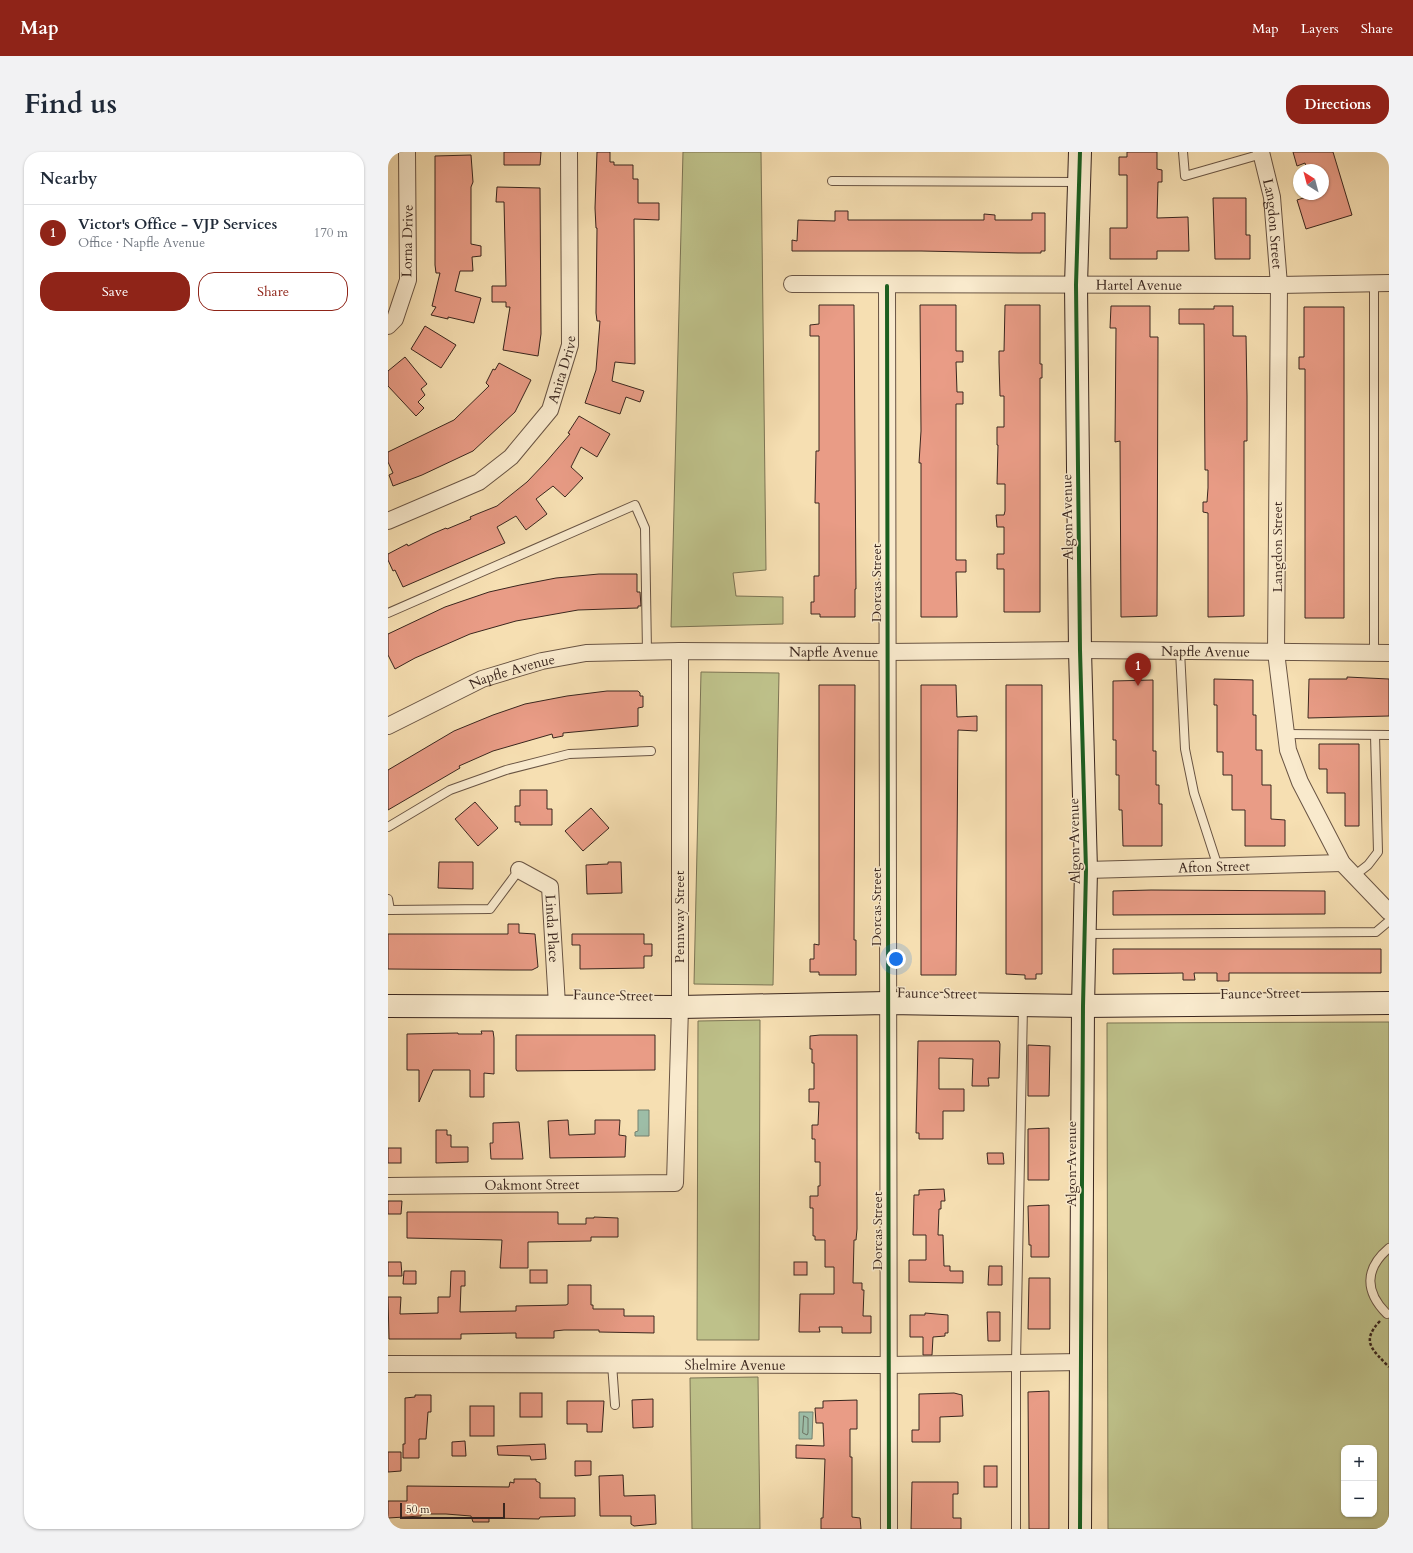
<!DOCTYPE html>
<meta charset="utf-8">
<style>
body{margin:0;font-family:Cardo,serif;background:#f2f2f3;color:#1f2937}
.controls{position:absolute;right:12px;bottom:12px;display:grid;overflow:hidden;border-radius:8px;box-shadow:0 1px 3px #0004}
.controls button{width:36px;height:36px;display:grid;place-items:center;padding:0;border:0;border-bottom:1px solid #e0e1e3;background:#fff;color:#1f2937;font:20px sans-serif}
.compass{position:absolute;left:905px;top:12px;width:36px;height:36px;border-radius:50%;background:#fff;box-shadow:0 1px 3px #0004;rotate:324deg}
.scale{position:absolute;left:12px;bottom:10px;width:105px;box-sizing:border-box;padding-left:4px;border:2px solid #3a261e;border-top:0;font-size:11px;line-height:14px;white-space:nowrap;color:#3a261e;-webkit-text-stroke:3px #f9eacd;paint-order:stroke}
.you{position:absolute;left:508px;top:807px;width:14px;height:14px;margin:-10px;border:3px solid #fff;border-radius:50%;background:#1a73e8;box-shadow:0 0 0 6px #1a73e833}
.badge{display:grid;place-items:center;width:26px;height:26px;border-radius:50%;background:#8f2418;color:#fff;font-size:13px;font-weight:700}
.pin{position:absolute;translate:-50% -33px;filter:drop-shadow(0 1px 2px #0008)}
.pin::after{content:'';position:absolute;top:21px;width:14px;height:12px;background:inherit;clip-path:polygon(0 0,100% 0,50% 100%)}
.list{margin:0;padding:0;list-style:none}
h2{display:flex;justify-content:space-between;align-items:center;height:52px;margin:0;padding:0 16px;font-size:17px}
h2 small{font-size:13px;font-weight:400;color:#747a83}
.list li{display:grid;grid-template-columns:26px 1fr auto;gap:12px;align-items:center;box-sizing:border-box;height:56px;padding:0 16px;border-top:1px solid #e0e1e3}
.list b{display:block;font-size:15px;white-space:nowrap}
.list p{margin:0;font-size:13px;white-space:nowrap;color:#747a83}
.list em{font-size:13px;font-style:normal;color:#747a83}
.actions{display:flex;gap:8px;padding:12px 16px}
.actions a{flex:1;padding:9px 0;border:1px solid #8f2418;border-radius:16px;text-align:center;font-size:14px;color:#8f2418}
.actions .main{background:#8f2418;color:#fff}
.map{position:relative;flex:none;width:1001px;height:1377px;overflow:hidden;border-radius:16px}
header{display:flex;align-items:center;gap:24px;box-sizing:border-box;height:56px;padding:0 20px;background:#8f2418;color:#fff}
header strong{font-size:19px}
nav{display:flex;gap:22px;margin-inline-start:auto;font-size:14px}
.intro{display:flex;align-items:center;justify-content:space-between;box-sizing:border-box;height:96px;padding:0 24px}
h1{margin:0;font-size:28px}
.button{padding:10px 18px;border-radius:16px;background:#8f2418;color:#fff;font-size:14px;font-weight:700}
main{display:flex;gap:24px;padding:0 24px}
aside{flex:1;background:#fff;border-radius:16px;box-shadow:0 1px 3px #0004}
.map>svg:first-child{display:block}
.green{fill:#bec18a;stroke:#7c7454;fill-rule:evenodd}
.water{fill:#9dbda7;stroke:#758170}
.lines{fill:none;stroke-linecap:round;stroke-linejoin:round}
.shore{stroke:#6c7262;stroke-width:1}
.building{fill:#e99c86;stroke:#3a261e}
.lane-casing{stroke:#695443;stroke-width:10}
.street-casing{stroke:#695443;stroke-width:18}
.secondary-casing{stroke:#3a261e;stroke-width:24}
.path{stroke:#3a261e;stroke-width:2.5;stroke-dasharray:3 2;stroke-linecap:butt}
.lane{stroke:#f9eacd;stroke-width:8}
.street{stroke:#f9eacd;stroke-width:16}
.secondary{stroke:#f9eacd;stroke-width:22}
.cycleway-casing{stroke:#f9eacd;stroke-width:6}
.cycleway{stroke:#1b5e20;stroke-width:4}
.labels{text-anchor:middle;stroke-width:3;stroke-linejoin:round;paint-order:stroke}
.street-label{font-size:14px;fill:#3a261e;stroke:#f9eacd}
</style>
<header>
<strong>Map</strong>
<nav><a>Map</a><a>Layers</a><a>Share</a></nav>
</header>
<div class="intro"><h1>Find us</h1><a class="button">Directions</a></div>
<main>
<aside>
<h2>Nearby<small></small></h2>
<ul class="list">
<li><span class="badge">1</span><div><b>Victor's Office - VJP Services</b><p>Office · Napfle Avenue</p></div><em>170 m</em></li>
</ul>
<div class="actions"><a class="main">Save</a><a>Share</a></div>
</aside>
<div class="map">
<svg width="1001" height="1377" viewBox="0 0 1001 1377">
<rect width="100%" height="100%" fill="#f6dfb2"/>
<filter id="stains"><feTurbulence type="fractalNoise" baseFrequency=".005" numOctaves="4"/><feColorMatrix values="0 0 0 0 .2 0 0 0 0 .09 0 0 0 0 .02 0 0 0 .5 -.17"/></filter>
<radialGradient id="worn" r=".72"><stop offset=".6" stop-color="#630" stop-opacity="0"/><stop offset="1" stop-color="#630" stop-opacity=".3"/></radialGradient>
<!-- green -->
<g class="green">
<path d="M 295,0 L 373,0 L 378,418 L 345,421 L 348,444 L 395,445 L 395,472 L 283,475 Z"/>
<path d="M 313,520 L 391,521 L 385,833 L 306,832 Z"/>
<path d="M 372,868 L 371,1188 L 309,1188 L 310,869 Z"/>
<path d="M 1001,870 L 1001,1377 L 720,1377 L 719,871 ZM 956,1296 L 986,1296 L 986,1362 L 956,1362 Z"/>
<path d="M 370,1225 L 372,1377 L 304,1377 L 302,1226 Z"/>
</g>
<!-- water -->
<g class="water">
<path d="M 250,958 L 261,958 L 261,984 L 247,984 L 247,980 L 250,979 Z"/>
<path d="M 411,1260 L 425,1260 L 424,1287 L 411,1287 Z"/>
</g>
<g class="lines">
<!-- shore -->
<path class="shore" d="M 416,1264 L 420,1266 L 420,1281 L 419,1283 L 415,1281 Z"/>
</g>
<!-- building -->
<g class="building">
<path d="M 116,0 L 153,0 L 152,13 L 116,13 Z"/>
<path d="M 209,0 L 222,0 L 222,10 L 226,10 L 226,13 L 245,13 L 245,27 L 250,27 L 250,51 L 271,51 L 271,68 L 246,67 L 247,212 L 227,210 L 224,229 L 256,239 L 252,250 L 238,245 L 232,262 L 197,251 L 208,218 L 212,169 L 209,169 L 208,161 L 209,76 L 208,76 L 207,56 Z"/>
<path d="M 739,0 L 769,0 L 769,17 L 774,18 L 774,30 L 770,30 L 769,66 L 800,65 L 801,99 L 769,99 L 769,107 L 722,107 L 722,76 L 739,76 L 739,23 L 731,23 L 731,5 L 739,5 Z"/>
<path d="M 905,0 L 945,0 L 964,63 L 918,77 L 909,48 L 928,42 L 935,42 L 935,18 L 919,18 L 917,11 L 909,14 Z"/>
<path d="M 83,3 L 85,30 L 83,35 L 83,92 L 93,94 L 93,104 L 84,105 L 85,119 L 72,119 L 67,139 L 93,146 L 86,171 L 60,165 L 60,167 L 43,163 L 48,155 L 44,154 L 52,121 L 48,121 L 47,113 L 47,4 Z"/>
<path d="M 109,35 L 152,36 L 153,182 L 150,204 L 115,198 L 122,155 L 118,155 L 118,150 L 104,150 L 104,134 L 118,134 L 116,50 L 108,50 Z"/>
<path d="M 825,46 L 858,46 L 858,83 L 862,83 L 862,107 L 827,107 Z"/>
<path d="M 447,59 L 460,59 L 460,68 L 596,68 L 596,62 L 607,63 L 607,68 L 644,68 L 644,61 L 657,61 L 657,99 L 653,99 L 653,101 L 630,101 L 533,99 L 404,99 L 404,88 L 409,89 L 410,68 L 447,69 Z"/>
<path d="M 431,153 L 466,153 L 466,155 L 468,437 L 467,437 L 467,465 L 432,465 L 432,462 L 423,462 L 423,450 L 426,450 L 426,424 L 431,424 L 431,351 L 427,351 L 428,299 L 431,299 L 431,184 L 422,184 L 422,173 L 431,172 Z"/>
<path d="M 532,153 L 568,153 L 568,199 L 575,199 L 575,210 L 568,210 L 569,240 L 575,240 L 575,252 L 568,252 L 568,408 L 578,408 L 578,420 L 568,420 L 569,465 L 533,465 L 533,311 L 531,311 L 533,279 Z"/>
<path d="M 617,153 L 652,153 L 652,212 L 654,212 L 654,226 L 652,226 L 652,460 L 616,460 L 616,417 L 609,417 L 609,402 L 616,402 L 616,375 L 609,375 L 608,363 L 616,363 L 617,359 L 617,332 L 609,332 L 610,293 L 609,293 L 609,275 L 616,275 L 616,244 L 612,244 L 611,210 L 611,199 L 616,199 Z"/>
<path d="M 723,154 L 762,154 L 762,185 L 770,185 L 769,464 L 733,465 L 732,289 L 727,290 L 728,176 L 722,176 Z"/>
<path d="M 826,154 L 845,154 L 845,184 L 858,184 L 859,244 L 859,289 L 856,289 L 856,464 L 820,465 L 820,361 L 815,360 L 815,350 L 819,350 L 820,336 L 820,318 L 817,318 L 816,172 L 791,172 L 791,157 L 826,157 Z"/>
<path d="M 916,155 L 956,155 L 956,466 L 917,466 L 917,217 L 911,217 L 911,205 L 916,205 Z"/>
<path d="M 37,174 L 68,193 L 53,216 L 23,197 Z"/>
<path d="M 17,205 L 39,232 L 33,237 L 37,243 L 30,250 L 36,256 L 28,264 L 0,234 L 0,219 Z"/>
<path d="M 111,211 L 143,228 L 127,260 L 85,299 L 34,323 L 5,334 L 1,323 L 5,321 L 0,310 L 0,300 L 66,268 L 101,234 L 98,231 L 105,217 L 107,218 Z"/>
<path d="M 191,264 L 222,282 L 209,305 L 193,295 L 183,315 L 195,326 L 177,345 L 165,334 L 148,347 L 159,362 L 138,378 L 128,364 L 109,375 L 117,391 L 15,435 L 7,418 L 5,419 L 0,408 L 0,402 L 19,392 L 20,394 L 44,382 L 58,376 L 59,377 L 83,367 L 82,365 L 89,362 L 109,354 L 139,330 L 158,310 L 182,282 L 180,281 Z"/>
<path d="M 211,422 L 249,422 L 249,440 L 252,440 L 253,454 L 250,454 L 250,456 L 190,458 L 128,469 L 82,482 L 27,506 L 7,517 L 0,503 L 0,482 L 57,455 L 101,440 L 132,433 L 168,426 Z"/>
<path d="M 959,525 L 1001,527 L 1001,564 L 920,566 L 921,527 L 959,527 Z"/>
<path d="M 826,527 L 865,528 L 865,563 L 868,563 L 868,598 L 874,598 L 874,633 L 883,633 L 883,667 L 897,668 L 897,694 L 857,694 L 857,658 L 844,658 L 844,623 L 835,623 L 835,600 L 829,600 L 829,553 L 826,553 Z"/>
<path d="M 765,528 L 765,599 L 768,599 L 768,633 L 771,633 L 771,652 L 774,652 L 774,694 L 735,694 L 734,658 L 731,658 L 731,623 L 728,623 L 728,588 L 725,588 L 725,529 Z"/>
<path d="M 431,533 L 467,533 L 466,788 L 468,788 L 468,823 L 431,823 L 431,820 L 422,820 L 422,807 L 426,807 L 426,792 L 431,793 Z"/>
<path d="M 533,533 L 568,533 L 569,565 L 589,564 L 589,579 L 570,578 L 568,823 L 533,823 Z"/>
<path d="M 618,533 L 654,533 L 654,822 L 648,822 L 648,827 L 637,827 L 637,823 L 618,822 Z"/>
<path d="M 219,539 L 250,539 L 252,541 L 252,544 L 255,544 L 255,555 L 250,556 L 250,574 L 175,581 L 175,584 L 165,586 L 164,582 L 105,599 L 71,614 L 72,616 L 0,658 L 0,618 L 66,579 L 105,563 L 137,552 L 179,544 Z"/>
<path d="M 931,592 L 971,592 L 971,674 L 957,674 L 957,641 L 939,641 L 939,617 L 931,617 Z"/>
<path d="M 132,638 L 159,638 L 159,657 L 164,657 L 164,673 L 132,673 L 132,670 L 127,670 L 127,654 L 132,654 Z"/>
<path d="M 87,650 L 110,676 L 90,694 L 67,667 Z"/>
<path d="M 203,656 L 221,676 L 195,699 L 177,679 Z"/>
<path d="M 51,710 L 85,710 L 85,737 L 50,736 Z"/>
<path d="M 220,710 L 233,710 L 234,741 L 199,742 L 198,713 L 220,712 Z"/>
<path d="M 763,738 L 937,739 L 937,762 L 725,763 L 725,739 Z"/>
<path d="M 120,772 L 131,772 L 131,781 L 147,782 L 150,815 L 144,818 L 124,818 L 0,817 L 0,782 L 120,782 Z"/>
<path d="M 184,782 L 256,782 L 256,792 L 264,792 L 264,804 L 256,804 L 256,816 L 192,817 L 192,793 L 184,793 Z"/>
<path d="M 725,797 L 993,797 L 993,821 L 841,821 L 841,829 L 829,829 L 829,821 L 806,821 L 807,828 L 795,828 L 795,821 L 725,822 Z"/>
<path d="M 93,879 L 105,879 L 106,886 L 106,922 L 96,921 L 96,945 L 82,945 L 82,918 L 45,918 L 31,950 L 31,918 L 19,918 L 19,882 L 70,881 L 70,882 L 94,882 Z"/>
<path d="M 128,883 L 267,883 L 267,918 L 129,919 L 128,917 Z"/>
<path d="M 432,883 L 469,883 L 469,1077 L 468,1088 L 466,1088 L 465,1131 L 474,1131 L 474,1138 L 476,1138 L 475,1164 L 483,1164 L 483,1181 L 454,1181 L 454,1175 L 431,1175 L 432,1180 L 411,1180 L 412,1142 L 446,1142 L 446,1115 L 437,1115 L 437,1088 L 427,1088 L 427,1084 L 425,1084 L 425,1056 L 422,1056 L 422,1044 L 430,1044 L 430,1034 L 432,1034 L 432,1010 L 427,1010 L 427,987 L 424,987 L 424,973 L 430,973 L 431,950 L 421,950 L 421,937 L 426,937 L 426,911 L 424,911 L 424,897 L 422,897 L 422,884 Z"/>
<path d="M 530,889 L 611,889 L 612,892 L 611,926 L 600,926 L 601,934 L 584,934 L 585,907 L 551,906 L 551,937 L 576,937 L 576,959 L 555,959 L 555,987 L 531,987 L 531,981 L 528,981 Z"/>
<path d="M 640,893 L 662,894 L 661,944 L 640,944 Z"/>
<path d="M 180,968 L 181,983 L 207,982 L 207,968 L 232,968 L 231,983 L 238,984 L 237,1005 L 162,1006 L 160,969 Z"/>
<path d="M 131,970 L 135,1007 L 103,1007 L 102,991 L 105,991 L 105,971 Z"/>
<path d="M 661,976 L 661,1028 L 640,1028 L 640,977 Z"/>
<path d="M 48,978 L 59,978 L 59,983 L 63,983 L 63,995 L 80,995 L 80,1010 L 48,1011 Z"/>
<rect x="0" y="996" width="13" height="15"/>
<path d="M 599,1001 L 615,1001 L 616,1012 L 600,1012 Z"/>
<path d="M 556,1037 L 557,1049 L 553,1049 L 553,1057 L 551,1057 L 550,1083 L 555,1083 L 556,1114 L 562,1114 L 562,1119 L 575,1119 L 575,1131 L 521,1130 L 521,1108 L 538,1108 L 538,1083 L 525,1083 L 526,1043 L 531,1043 L 531,1038 Z"/>
<path d="M 0,1049 L 14,1049 L 13,1062 L 0,1062 Z"/>
<path d="M 661,1053 L 661,1105 L 643,1105 L 643,1093 L 641,1093 L 640,1054 Z"/>
<path d="M 19,1060 L 170,1060 L 170,1072 L 198,1072 L 198,1066 L 206,1066 L 206,1065 L 230,1066 L 230,1085 L 203,1085 L 203,1089 L 140,1090 L 140,1116 L 112,1116 L 114,1088 L 19,1086 Z"/>
<path d="M 0,1110 L 13,1110 L 14,1124 L 0,1124 Z"/>
<rect x="406" y="1110" width="13" height="13"/>
<path d="M 601,1114 L 614,1114 L 614,1133 L 600,1133 Z"/>
<rect x="142" y="1118" width="17" height="13"/>
<path d="M 16,1119 L 28,1119 L 28,1132 L 15,1132 Z"/>
<path d="M 63,1119 L 77,1119 L 77,1134 L 73,1134 L 72,1160 L 128,1159 L 128,1154 L 178,1153 L 180,1152 L 180,1133 L 203,1133 L 203,1153 L 205,1153 L 205,1157 L 236,1157 L 236,1164 L 266,1164 L 266,1181 L 211,1180 L 211,1178 L 176,1178 L 166,1179 L 166,1186 L 128,1186 L 128,1181 L 73,1182 L 73,1187 L 1,1187 L 0,1145 L 13,1145 L 12,1162 L 50,1161 L 50,1145 L 62,1145 Z"/>
<path d="M 641,1126 L 662,1126 L 662,1177 L 640,1177 Z"/>
<path d="M 599,1160 L 612,1160 L 612,1189 L 600,1189 Z"/>
<path d="M 537,1161 L 560,1163 L 560,1181 L 557,1181 L 557,1184 L 545,1185 L 544,1203 L 535,1203 L 535,1185 L 522,1185 L 522,1163 L 537,1163 Z"/>
<path d="M 661,1239 L 661,1377 L 641,1377 L 640,1240 Z"/>
<rect x="132" y="1241" width="22" height="24"/>
<path d="M 566,1241 L 574,1243 L 575,1264 L 552,1265 L 552,1290 L 524,1290 L 524,1278 L 531,1278 L 531,1242 Z"/>
<path d="M 27,1243 L 43,1243 L 43,1260 L 40,1260 L 38,1287 L 31,1287 L 31,1306 L 15,1306 L 15,1292 L 17,1292 L 17,1246 L 27,1245 Z"/>
<path d="M 265,1247 L 265,1275 L 245,1276 L 244,1248 Z"/>
<path d="M 469,1248 L 469,1277 L 462,1277 L 462,1305 L 464,1305 L 464,1365 L 472,1366 L 473,1377 L 433,1377 L 433,1366 L 435,1366 L 437,1307 L 408,1306 L 408,1293 L 436,1294 L 435,1271 L 428,1271 L 427,1256 L 435,1256 L 435,1249 Z"/>
<path d="M 179,1249 L 216,1249 L 214,1280 L 199,1280 L 199,1272 L 179,1272 Z"/>
<rect x="82" y="1254" width="24" height="30"/>
<path d="M 77,1289 L 78,1304 L 64,1304 L 64,1290 Z"/>
<path d="M 157,1292 L 158,1307 L 143,1308 L 142,1304 L 110,1303 L 109,1294 Z"/>
<path d="M 0,1300 L 13,1300 L 13,1319 L 0,1320 Z"/>
<path d="M 187,1309 L 203,1309 L 203,1323 L 187,1324 Z"/>
<rect x="596" y="1314" width="13" height="21"/>
<path d="M 235,1323 L 236,1344 L 267,1343 L 268,1372 L 246,1374 L 243,1372 L 243,1364 L 212,1364 L 211,1324 Z"/>
<path d="M 126,1327 L 148,1327 L 148,1329 L 152,1331 L 152,1346 L 187,1346 L 187,1364 L 152,1365 L 151,1367 L 101,1366 L 101,1370 L 85,1370 L 83,1364 L 58,1362 L 33,1362 L 33,1364 L 0,1366 L 0,1349 L 19,1349 L 19,1334 L 121,1335 L 122,1330 L 126,1331 Z"/>
<path d="M 524,1330 L 570,1330 L 570,1342 L 565,1342 L 565,1366 L 573,1366 L 573,1377 L 523,1377 Z"/>
</g>
<g class="lines">
<!-- lane casing -->
<g class="lane-casing">
<g id="lane">
<path d="M 795,0 L 797,24 L 874,2"/>
<path d="M 444,29 L 691,30"/>
<path d="M 986,131 L 986,501"/>
<path d="M 0,461 L 247,353 L 257,376 L 259,500"/>
<path d="M 792,499 L 797,597 L 806,641 L 830,715"/>
<path d="M 899,582 L 1001,583"/>
<path d="M 0,675 L 62,638 L 118,618 L 181,602 L 263,599"/>
<path d="M 966,724 L 980,713 L 990,700 L 987,583"/>
<path d="M 0,747 L 2,758 L 0,758"/>
<path d="M 2,758 L 102,757 L 131,718"/>
<path d="M 698,782 L 988,780 L 1001,769"/>
<path d="M 999,1162 C 977,1140 976,1117 1001,1096"/>
<path d="M 224,1212 L 227,1253"/>
<path d="M 628,1377 L 628,1210 L 635,854"/>
</g>
</g>
<!-- street casing -->
<g class="street-casing">
<g id="street">
<path id="s1" d="M 873,0 L 884,45 L 891,133 L 888,500 L 900,598 L 912,630 L 954,711 L 1001,760"/>
<path id="s2" d="M 404,132 L 891,133 L 1001,131"/>
<path d="M 499,134 L 501,1377"/>
<path d="M 0,174 L 7,167 L 20,128 L 19,0"/>
<path id="s3" d="M 0,369 L 91,330 L 123,305 L 162,258 L 182,193 L 181,0"/>
<path id="s4" d="M 0,574 L 94,527 L 154,509 L 198,501 L 292,499 L 499,500 L 692,498 L 1001,501"/>
<path id="s5" d="M 131,718 L 162,735 L 169,853"/>
<path id="s6" d="M 698,718 L 954,711"/>
<path id="s7" d="M 0,1034 L 287,1031 L 292,855 L 292,499"/>
<path id="s8" d="M 0,1212 L 500,1213 L 693,1210"/>
</g>
</g>
<!-- secondary casing -->
<g class="secondary-casing">
<g id="secondary">
<path d="M 692,0 L 688,133 L 692,498 L 698,718 L 695,854 L 692,1377"/>
<path d="M 0,854 L 292,855 L 499,851 L 695,854 L 1001,851"/>
</g>
</g>
<!-- path -->
<path class="path" d="M 992,1169 C 972,1190 985,1198 1001,1215"/>
<!-- lane -->
<use href="#lane" class="lane"/>
<!-- street -->
<use href="#street" class="street"/>
<!-- secondary -->
<use href="#secondary" class="secondary"/>
<!-- cycleway casing -->
<g class="cycleway-casing">
<g id="cycleway">
<path d="M 692,0 L 688,133 L 692,498 L 698,718 L 695,854 L 692,1377"/>
<path d="M 499,134 L 501,1377"/>
</g>
</g>
<!-- cycleway -->
<use href="#cycleway" class="cycleway"/>
</g>
<g class="labels">
<!-- street labels -->
<g class="street-label">
<text dy="5" stroke="none"><textPath href="#s1" startOffset="73">Langdon Street</textPath></text>
<text transform="translate(19 89) rotate(-89)" y="5">Lorna Drive</text>
<text dy="5" stroke="none"><textPath href="#s2" startOffset="347">Hartel Avenue</textPath></text>
<text dy="5" stroke="none"><textPath href="#s3" startOffset="243">Anita Drive</textPath></text>
<text transform="translate(679 365) rotate(-91)" y="5">Algon Avenue</text>
<text transform="translate(889 395) rotate(-90)" y="5">Langdon Street</text>
<text transform="translate(488 431) rotate(-90)" y="5">Dorcas Street</text>
<text dy="5" stroke="none"><textPath href="#s4" startOffset="832">Napfle Avenue</textPath></text>
<text dy="5" stroke="none"><textPath href="#s4" startOffset="460">Napfle Avenue</textPath></text>
<text dy="5" stroke="none"><textPath href="#s4" startOffset="136">Napfle Avenue</textPath></text>
<text transform="translate(686 689) rotate(-91)" y="5">Algon Avenue</text>
<text dy="5" stroke="none"><textPath href="#s6" startOffset="128">Afton Street</textPath></text>
<text transform="translate(488 755) rotate(-90)" y="5">Dorcas Street</text>
<text transform="translate(291 765) rotate(-90)" y="5">Pennway Street</text>
<text dy="5" stroke="none"><textPath href="#s5" startOffset="77">Linda Place</textPath></text>
<text transform="translate(549 841) rotate(1)" y="5">Faunce Street</text>
<text transform="translate(872 841) rotate(-1)" y="5">Faunce Street</text>
<text transform="translate(225 843) rotate(1)" y="5">Faunce Street</text>
<text transform="translate(683 1012) rotate(-90)" y="5">Algon Avenue</text>
<text dy="5" stroke="none"><textPath href="#s7" startOffset="144">Oakmont Street</textPath></text>
<text transform="translate(489 1079) rotate(-90)" y="5">Dorcas Street</text>
<text dy="5" stroke="none"><textPath href="#s8" startOffset="347">Shelmire Avenue</textPath></text>
</g>
</g>
<rect width="100%" height="100%" filter="url(#stains)"/>
<rect width="100%" height="100%" fill="url(#worn)"/>
</svg>
<div class="controls">
<button>+</button>
<button>−</button>
</div>
<svg class="compass" viewBox="-18 -18 36 36"><path d="M0-13l5 13h-10z" fill="#e53935"/><path d="M0 13l5-13h-10z" fill="#747a83"/></svg>
<div class="scale">50 m</div>
<div class="you"></div>
<div class="pin badge" style="left:750px;top:534px">1</div>
</div>
</main>
